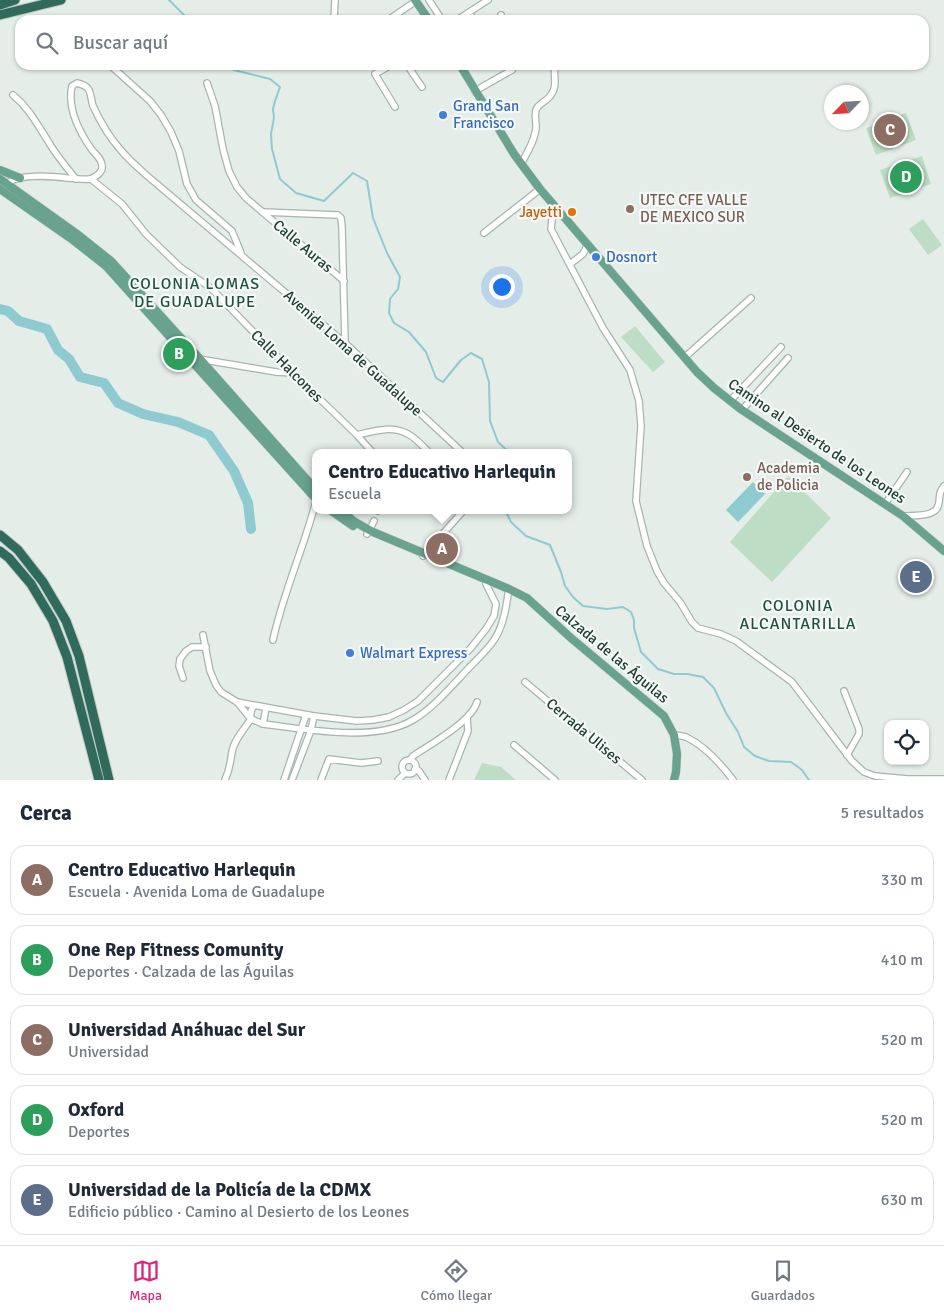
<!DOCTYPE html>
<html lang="es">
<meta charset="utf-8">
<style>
body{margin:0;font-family:Signika,sans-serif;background:#f6f6f7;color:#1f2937}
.controls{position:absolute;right:15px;bottom:15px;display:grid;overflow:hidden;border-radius:10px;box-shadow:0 1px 4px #0004}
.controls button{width:45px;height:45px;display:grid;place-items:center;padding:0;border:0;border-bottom:1px solid #e0e1e3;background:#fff;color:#1f2937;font:25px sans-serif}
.compass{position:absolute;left:824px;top:85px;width:45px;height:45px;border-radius:50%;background:#fff;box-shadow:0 1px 4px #0004;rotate:245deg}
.you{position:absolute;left:501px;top:286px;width:18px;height:18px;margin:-12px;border:4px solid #fff;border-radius:50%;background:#1a73e8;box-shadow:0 0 0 8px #1a73e833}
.badge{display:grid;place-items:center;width:32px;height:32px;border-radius:50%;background:#db2777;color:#fff;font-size:16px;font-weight:700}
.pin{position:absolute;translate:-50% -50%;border:2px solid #fff;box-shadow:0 1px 5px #0006}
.popup{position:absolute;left:312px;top:449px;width:260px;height:65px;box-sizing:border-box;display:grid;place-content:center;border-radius:10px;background:#fff;filter:drop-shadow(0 1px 4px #0005);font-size:16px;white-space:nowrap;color:#747a83}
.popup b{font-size:19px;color:#1f2937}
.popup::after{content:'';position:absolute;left:50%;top:100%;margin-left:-10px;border:10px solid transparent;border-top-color:#fff}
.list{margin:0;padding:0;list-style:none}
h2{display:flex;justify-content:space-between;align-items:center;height:65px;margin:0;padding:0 20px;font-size:21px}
h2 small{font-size:16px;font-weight:400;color:#747a83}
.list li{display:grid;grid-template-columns:32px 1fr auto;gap:15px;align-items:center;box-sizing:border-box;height:70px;margin:0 10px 10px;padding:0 10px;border:1px solid #e0e1e3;border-radius:15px}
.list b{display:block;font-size:19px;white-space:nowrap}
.list p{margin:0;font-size:16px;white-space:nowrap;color:#747a83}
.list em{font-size:16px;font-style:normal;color:#747a83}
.icon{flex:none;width:28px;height:28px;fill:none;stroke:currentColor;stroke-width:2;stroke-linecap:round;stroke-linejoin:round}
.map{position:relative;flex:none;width:944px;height:780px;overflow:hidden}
.search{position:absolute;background:#fff;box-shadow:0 1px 4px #0004;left:15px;right:15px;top:15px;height:55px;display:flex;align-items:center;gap:12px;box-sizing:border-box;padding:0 18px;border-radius:15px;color:#747a83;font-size:19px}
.sheet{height:465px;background:#fff}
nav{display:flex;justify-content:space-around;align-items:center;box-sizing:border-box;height:70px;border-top:1px solid #e0e1e3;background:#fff;font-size:14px;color:#747a83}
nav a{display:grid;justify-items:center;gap:2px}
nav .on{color:#db2777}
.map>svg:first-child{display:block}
.green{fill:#bddec4}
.water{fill:#8dcbd1}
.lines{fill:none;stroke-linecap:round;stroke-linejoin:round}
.stream{stroke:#8dcbd1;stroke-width:2}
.river{stroke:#8dcbd1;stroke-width:10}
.minor-casing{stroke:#a6b5af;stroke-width:8}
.major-casing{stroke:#c1c9c6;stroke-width:9}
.highway-casing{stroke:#c1c9c6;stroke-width:11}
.minor{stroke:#fff;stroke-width:5.5}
.major{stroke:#69a28f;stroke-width:8}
.highway{stroke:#2f6a5a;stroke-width:9}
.shop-dot{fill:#3f7fe0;stroke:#f4f9f7;stroke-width:2}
.education-dot{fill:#8d6e63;stroke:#f4f9f7;stroke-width:2}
.food-dot{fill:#e8710a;stroke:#f4f9f7;stroke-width:2}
.labels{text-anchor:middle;stroke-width:4.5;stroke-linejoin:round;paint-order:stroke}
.shop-label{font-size:15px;fill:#366cbe;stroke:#f4f9f7;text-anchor:start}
.education-label{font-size:15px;fill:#785e54;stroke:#f4f9f7;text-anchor:start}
.food-label{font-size:15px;fill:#c56008;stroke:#f4f9f7;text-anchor:end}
.street-label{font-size:15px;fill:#233f35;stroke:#f4f9f7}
.neighbourhood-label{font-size:16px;letter-spacing:1px;fill:#1f5141;stroke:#f4f9f7}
</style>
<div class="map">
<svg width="944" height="780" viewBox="0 0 944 780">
<rect width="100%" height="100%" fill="#e4ede8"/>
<!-- green -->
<g class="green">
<path d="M 906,113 L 916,140 L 876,155 L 866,128 Z"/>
<path d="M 922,156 L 931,184 L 890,198 L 880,170 Z"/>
<path d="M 923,219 L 942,245 L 928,255 L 909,229 Z"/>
<path d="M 635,326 L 665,362 L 653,372 L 621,337 Z"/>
<path d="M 788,476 L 831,518 L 772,582 L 730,542 Z"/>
<path d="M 482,763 L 501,767 L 516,780 L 474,780 Z"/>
</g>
<!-- water -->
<path class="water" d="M 753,482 L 765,494 L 738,522 L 726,510 Z"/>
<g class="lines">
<!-- stream -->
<g class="stream">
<path d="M 169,0 L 189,20"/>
<path d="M 228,65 L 234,70 L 270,79 L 280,87 L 275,101 L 273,109 L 274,118 L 271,134 L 272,149 L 280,179 L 296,193 L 324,201 L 353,173 L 367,181 L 373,218 L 387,253 L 400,277 L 398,289 L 390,299 L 389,313 L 394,323 L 409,332 L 426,352 L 436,378 L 443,382 L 461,360 L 471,353 L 482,359 L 489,382 L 490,421 L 498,442 L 510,453"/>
<path d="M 505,510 L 511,522 L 526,536 L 550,545 L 561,572 L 565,586 L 573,597 L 583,606 L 607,609 L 623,607 L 631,612 L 634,620 L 634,628 L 641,652 L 658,669 L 674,674 L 687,674 L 703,677 L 714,688 L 726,713 L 738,732 L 744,747 L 755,756 L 769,761 L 791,762 L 802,770 L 809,780"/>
</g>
<!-- river -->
<path class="river" d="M 0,309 L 8,311 L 19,321 L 47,329 L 58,350 L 69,359 L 80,377 L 104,383 L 118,403 L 143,414 L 178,422 L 209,435 L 234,471 L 248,503 L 251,529"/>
<!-- minor casing -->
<g class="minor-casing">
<g id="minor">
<path d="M 429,0 L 442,20"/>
<path d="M 334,20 L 335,0"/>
<path d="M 388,20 L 416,1"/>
<path d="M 457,20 L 488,0"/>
<path d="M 467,20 L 472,17"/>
<path d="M 500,20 L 501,15"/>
<path d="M 110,65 L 150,101 L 161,115 L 171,132 L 179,151 L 187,184 L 196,200 L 232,231 L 241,253"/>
<path d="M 391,65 L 375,74 L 395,107"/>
<path d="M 407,65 L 422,87"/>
<path d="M 207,83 L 215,106 L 223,149 L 229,171 L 237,187 L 246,198 L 344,281"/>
<path d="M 475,91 L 512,70 L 516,65"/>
<path d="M 13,95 C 29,108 37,124 48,141 C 56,155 66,167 76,179"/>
<path d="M 521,164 C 527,153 535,140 536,128 C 537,122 533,114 537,108 C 540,103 548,100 551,95 C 558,86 553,75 555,65"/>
<path d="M 91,179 L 122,204 L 146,234 L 180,267 L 211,288 L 293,373 L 357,435 L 373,453"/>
<path d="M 4,186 C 16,173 51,176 67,178 C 74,178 83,180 90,179 C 96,177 103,172 102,166 C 102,159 96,155 92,150 C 80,133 67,108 72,86 L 77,83 C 93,87 89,93 93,106 C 99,119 110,138 120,149 C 127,158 136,166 145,174 L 345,343 L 363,360 L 463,453"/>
<path d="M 557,210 L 552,220 L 551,229 L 603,328 L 630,370 L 639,401 L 641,426 L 636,501 L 647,546 L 657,571 L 664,583 L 680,602 L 692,622 L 698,628 L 721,634 L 736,641 L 792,682 L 852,761 L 864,772 L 875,776 L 907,779 L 944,779"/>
<path d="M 263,212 L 338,215 L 341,218 L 342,227 L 345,343"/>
<path d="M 484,233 L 540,189"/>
<path d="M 570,264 L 583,254 L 588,244"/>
<path d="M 685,357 L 751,298"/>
<path d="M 199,359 L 276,372 L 293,373"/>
<path d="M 730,401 L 781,347"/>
<path d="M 742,410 L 788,358"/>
<path d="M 357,435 C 374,431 391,425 408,434 C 416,438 423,447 430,453"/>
<path d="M 885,504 L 907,472"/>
<path d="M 378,511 L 379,510"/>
<path d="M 903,516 C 915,515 938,518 939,502 C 940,495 939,492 944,486"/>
<path d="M 367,534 L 374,521"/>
<path d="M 423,556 L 464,510"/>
<path d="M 203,635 L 210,671 L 216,685 L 221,692 L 237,702 L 314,716 L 357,721 L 373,720 L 389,717 L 404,710 L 418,701 L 470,649 L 486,629 L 494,616 L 496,604 L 486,584"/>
<path d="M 273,640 C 283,593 304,548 316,501"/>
<path d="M 183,678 L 179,666 L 180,659 L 186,651 L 192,647 L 206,647"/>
<path d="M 525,682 L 642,780"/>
<path d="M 844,691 L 859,729 L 859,734 L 847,755"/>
<path d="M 237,702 L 251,719 L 263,724 C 306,729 374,743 413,720 C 432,709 450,688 466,671 C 475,661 486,652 494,640 C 503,627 506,610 508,594"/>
<path d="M 263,724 L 266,708"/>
<path d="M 674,735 C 677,735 682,736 686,737 C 705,746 721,764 733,780"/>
<path d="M 514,745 L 555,780"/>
<path d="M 410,760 L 413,756 C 431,744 471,722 477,702"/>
<circle cx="409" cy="767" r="7"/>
<path d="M 415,769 L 419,771 L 425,780"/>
<path d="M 225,780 C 230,769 230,763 232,752 C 234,740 244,729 251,719 C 250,714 250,710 254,706"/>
<path d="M 284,780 L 306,715"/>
<path d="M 292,780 L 311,730 L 314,716"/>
<path d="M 321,780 L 329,759 L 361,763 L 378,761"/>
<path d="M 398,780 L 405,773"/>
<path d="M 449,780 L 468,731 L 467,718"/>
</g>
</g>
<!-- major casing -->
<g class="major-casing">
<g id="major">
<path d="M 415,0 L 429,20"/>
<path d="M 460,65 L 514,154 L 540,189 L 697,372 L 714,388 L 742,410 L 903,516 L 944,551"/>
<path d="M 0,170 L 20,178"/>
<path d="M 0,179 L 77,234 L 111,261 L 200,359 L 316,490"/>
<path d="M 0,189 L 73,240 L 106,266 L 316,499"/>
<path d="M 330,510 L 353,526"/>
<path d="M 340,510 L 355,522 L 373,532 L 509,589 L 527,598 L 571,638 L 664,716 L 674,735 L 677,754 L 676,772 L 674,780"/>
</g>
</g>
<!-- highway casing -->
<g class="highway-casing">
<g id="highway">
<path d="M 0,5 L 15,0"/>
<path d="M 0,15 L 61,0"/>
<path d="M 0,535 L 18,550 L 43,582 L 66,621 L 79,656 L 109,780"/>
<path d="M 0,551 L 9,558 L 31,584 L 53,621 L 67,657 L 99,780"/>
</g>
</g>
<!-- minor -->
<use href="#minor" class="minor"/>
<!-- major -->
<use href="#major" class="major"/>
<!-- highway -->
<use href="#highway" class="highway"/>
</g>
<!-- markers -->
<g class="shop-dot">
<circle cx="443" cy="115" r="5"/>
<circle cx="596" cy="257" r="5"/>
<circle cx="350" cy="653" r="5"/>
</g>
<g class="education-dot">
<circle cx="630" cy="209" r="5"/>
<circle cx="747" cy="477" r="5"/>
</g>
<circle class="food-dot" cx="572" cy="212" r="5"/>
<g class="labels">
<!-- shop labels -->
<g class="shop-label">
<text x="453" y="111">Grand San<tspan x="453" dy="17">Francisco</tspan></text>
<text x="606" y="262">Dosnort</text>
<text x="360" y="658">Walmart Express</text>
</g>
<!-- education labels -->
<g class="education-label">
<text x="640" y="205">UTEC CFE VALLE<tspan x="640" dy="17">DE MEXICO SUR</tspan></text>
<text x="757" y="473">Academia<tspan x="757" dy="17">de Policia</tspan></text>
</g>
<!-- food labels -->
<g class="food-label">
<text x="562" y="217">Jayetti</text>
</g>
<!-- street labels -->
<g class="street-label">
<text transform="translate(303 246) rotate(40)" y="5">Calle Auras</text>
<text transform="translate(353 353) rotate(42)" y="5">Avenida Loma de Guadalupe</text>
<text transform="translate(287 366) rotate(45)" y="5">Calle Halcones</text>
<text transform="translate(817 441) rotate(34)" y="5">Camino al Desierto de los Leones</text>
<text transform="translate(612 654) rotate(40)" y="5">Calzada de las Águilas</text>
<text transform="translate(584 731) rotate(40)" y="5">Cerrada Ulises</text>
</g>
<!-- neighbourhood labels -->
<g class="neighbourhood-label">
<text x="195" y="289">COLONIA LOMAS<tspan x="195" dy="18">DE GUADALUPE</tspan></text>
<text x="798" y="611">COLONIA<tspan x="798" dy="18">ALCANTARILLA</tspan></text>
</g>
</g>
</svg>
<div class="controls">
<button><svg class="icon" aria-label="locate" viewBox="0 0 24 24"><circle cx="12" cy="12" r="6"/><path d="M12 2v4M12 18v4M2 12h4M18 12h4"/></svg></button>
</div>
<svg class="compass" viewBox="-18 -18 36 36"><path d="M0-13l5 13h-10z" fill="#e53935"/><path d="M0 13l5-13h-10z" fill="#747a83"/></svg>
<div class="you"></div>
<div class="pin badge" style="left:442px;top:549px;background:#8d6e63">A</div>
<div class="popup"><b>Centro Educativo Harlequin</b>Escuela</div>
<div class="pin badge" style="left:179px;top:354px;background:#2e9e5b">B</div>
<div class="pin badge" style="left:890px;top:130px;background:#8d6e63">C</div>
<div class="pin badge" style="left:906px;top:177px;background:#2e9e5b">D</div>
<div class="pin badge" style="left:916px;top:577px;background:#5c6f8a">E</div>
<div class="search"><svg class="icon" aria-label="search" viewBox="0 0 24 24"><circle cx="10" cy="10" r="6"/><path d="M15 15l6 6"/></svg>Buscar aquí</div>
</div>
<section class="sheet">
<h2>Cerca<small>5 resultados</small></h2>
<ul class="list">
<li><span class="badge" style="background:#8d6e63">A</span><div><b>Centro Educativo Harlequin</b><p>Escuela · Avenida Loma de Guadalupe</p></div><em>330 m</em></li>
<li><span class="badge" style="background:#2e9e5b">B</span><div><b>One Rep Fitness Comunity</b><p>Deportes · Calzada de las Águilas</p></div><em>410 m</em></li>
<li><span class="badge" style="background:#8d6e63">C</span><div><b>Universidad Anáhuac del Sur</b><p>Universidad</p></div><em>520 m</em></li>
<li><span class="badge" style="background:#2e9e5b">D</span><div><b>Oxford</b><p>Deportes</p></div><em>520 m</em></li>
<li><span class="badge" style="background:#5c6f8a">E</span><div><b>Universidad de la Policía de la CDMX</b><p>Edificio público · Camino al Desierto de los Leones</p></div><em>630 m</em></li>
</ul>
</section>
<nav>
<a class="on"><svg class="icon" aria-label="map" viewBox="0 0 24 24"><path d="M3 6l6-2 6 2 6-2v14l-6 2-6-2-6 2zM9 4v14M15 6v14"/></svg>Mapa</a>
<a><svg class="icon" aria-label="directions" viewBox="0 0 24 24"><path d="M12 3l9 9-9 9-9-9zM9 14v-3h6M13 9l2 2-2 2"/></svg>Cómo llegar</a>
<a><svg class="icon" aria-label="saved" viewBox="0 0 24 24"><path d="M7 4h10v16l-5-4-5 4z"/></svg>Guardados</a>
</nav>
